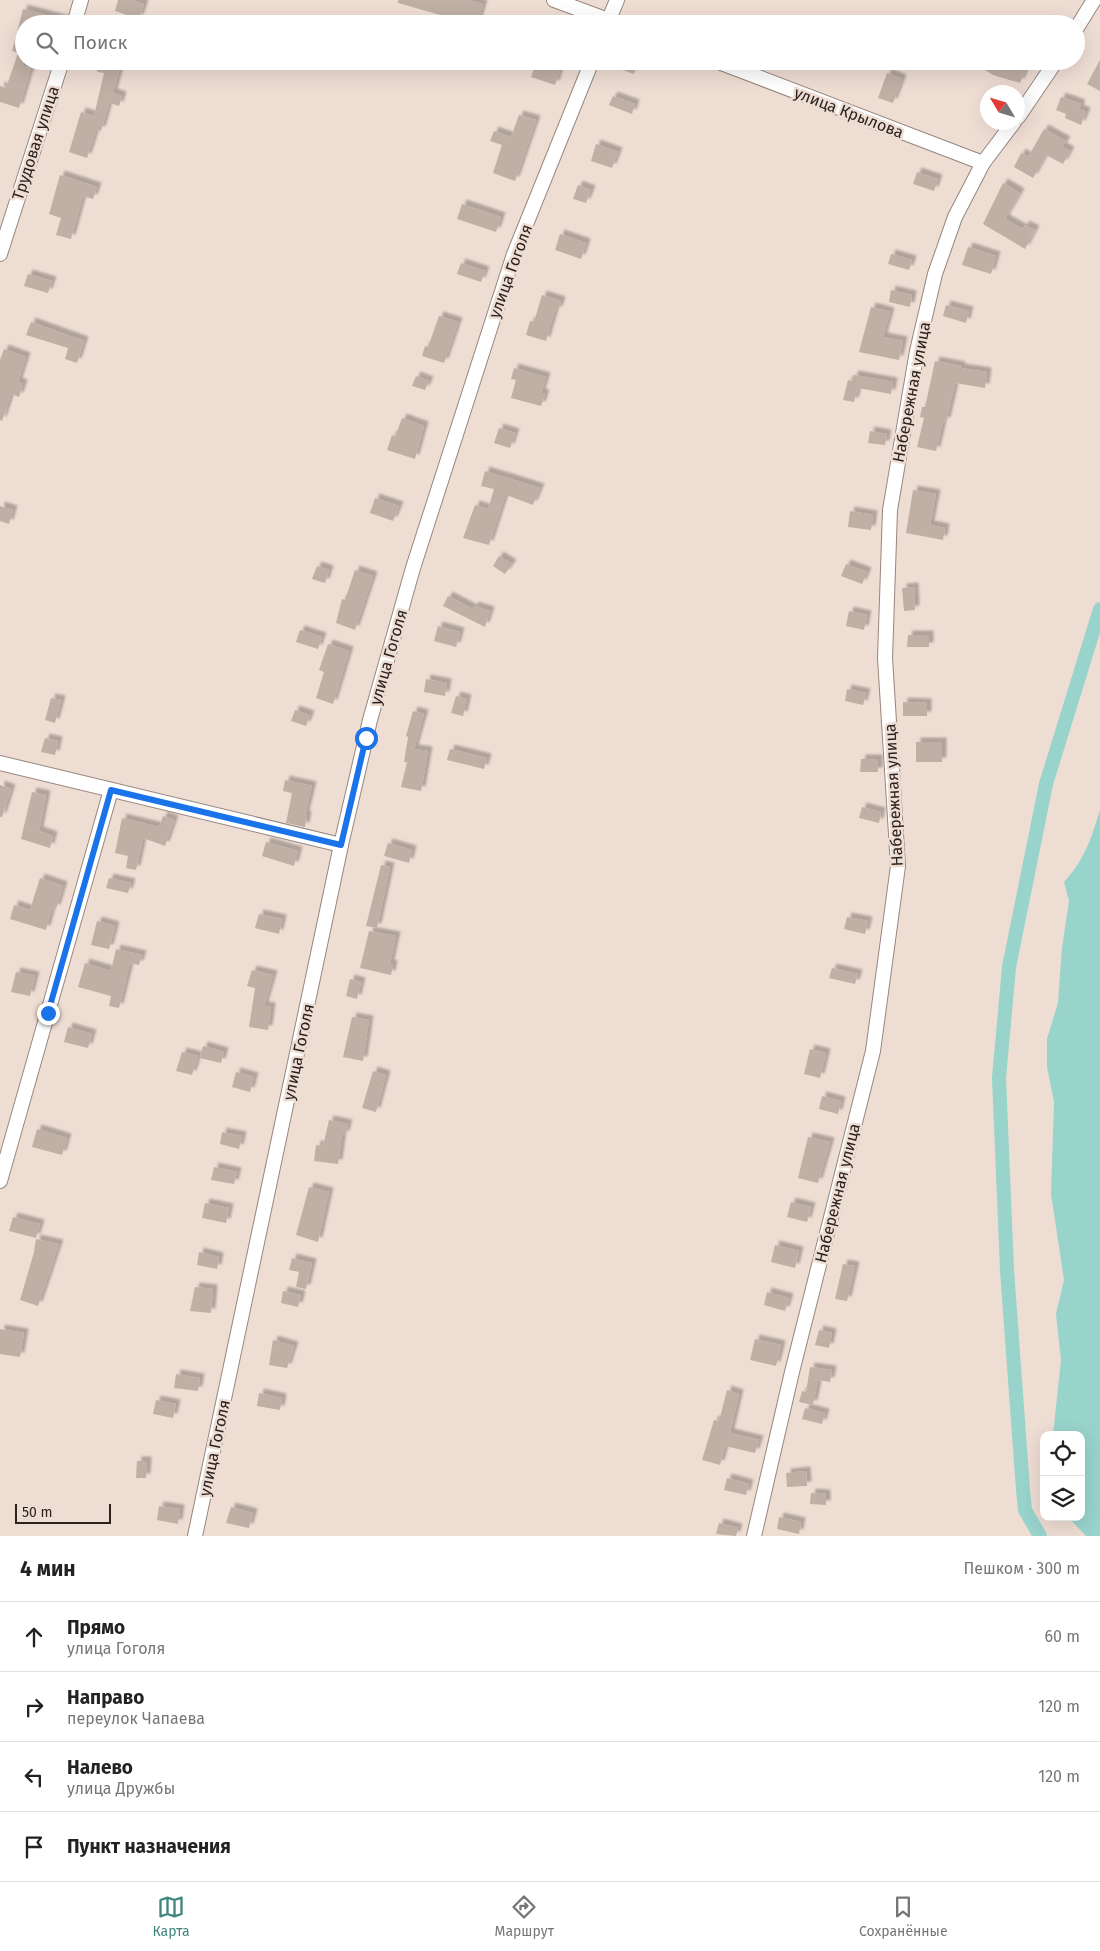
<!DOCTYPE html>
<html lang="ru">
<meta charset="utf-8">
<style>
body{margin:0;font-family:"Fira Sans",sans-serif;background:#f2f2f2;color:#222}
.controls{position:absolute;right:15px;bottom:15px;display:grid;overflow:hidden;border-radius:10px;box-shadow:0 5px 20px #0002}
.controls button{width:45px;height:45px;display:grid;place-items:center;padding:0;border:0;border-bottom:1px solid #e0e0e0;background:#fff;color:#222;font:25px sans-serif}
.compass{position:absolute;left:980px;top:85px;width:45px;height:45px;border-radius:50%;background:#fff;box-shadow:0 5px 20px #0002;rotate:308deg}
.scale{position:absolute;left:15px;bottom:12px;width:96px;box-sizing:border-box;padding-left:5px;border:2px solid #29221f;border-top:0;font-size:14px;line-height:18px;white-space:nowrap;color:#29221f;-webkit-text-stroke:4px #eeddd3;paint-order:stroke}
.stop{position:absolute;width:15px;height:15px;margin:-11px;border:4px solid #1a73e8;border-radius:50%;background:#fff}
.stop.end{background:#1a73e8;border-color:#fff;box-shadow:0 1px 5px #0008}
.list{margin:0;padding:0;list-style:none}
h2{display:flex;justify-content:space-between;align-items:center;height:65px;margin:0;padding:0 20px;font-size:21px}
h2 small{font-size:16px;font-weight:400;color:#767676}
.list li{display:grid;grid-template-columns:32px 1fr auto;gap:15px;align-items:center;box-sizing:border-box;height:70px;padding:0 20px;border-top:1px solid #e0e0e0}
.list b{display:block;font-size:19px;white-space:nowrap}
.list p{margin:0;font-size:16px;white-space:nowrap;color:#767676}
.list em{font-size:16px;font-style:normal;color:#767676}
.icon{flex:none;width:28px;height:28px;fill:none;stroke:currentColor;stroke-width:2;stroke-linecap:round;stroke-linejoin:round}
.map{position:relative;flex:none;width:1100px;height:1536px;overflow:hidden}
.search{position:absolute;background:#fff;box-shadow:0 5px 20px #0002;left:15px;right:15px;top:15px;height:55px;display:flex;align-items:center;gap:12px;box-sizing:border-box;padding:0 18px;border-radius:28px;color:#767676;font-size:19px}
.sheet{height:345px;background:#fff}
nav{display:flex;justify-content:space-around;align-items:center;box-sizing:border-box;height:70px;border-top:1px solid #e0e0e0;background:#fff;font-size:14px;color:#767676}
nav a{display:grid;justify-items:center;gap:2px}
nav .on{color:#40867e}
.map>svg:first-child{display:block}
.water{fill:#98d3cc}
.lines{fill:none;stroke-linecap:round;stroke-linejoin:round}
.canal{stroke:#98d3cc;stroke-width:14}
.building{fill:#bfafa5;filter:url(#shadow)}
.minor-casing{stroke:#96877e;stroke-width:16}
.minor{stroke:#fff;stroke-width:14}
.route{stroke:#1a73e8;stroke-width:6}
.labels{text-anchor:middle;stroke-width:5;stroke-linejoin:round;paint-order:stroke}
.street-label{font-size:16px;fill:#29221f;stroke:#eeddd3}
</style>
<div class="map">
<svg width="1100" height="1536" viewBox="0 0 1100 1536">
<defs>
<filter id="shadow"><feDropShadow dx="4.5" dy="-4.5" stdDeviation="1" flood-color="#0004"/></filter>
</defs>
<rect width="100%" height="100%" fill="#eeddd3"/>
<!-- water -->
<path class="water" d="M 1100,810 L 1100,1536 L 1086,1536 L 1068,1517 L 1081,1517 L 1081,1435 L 1053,1435 L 1061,1360 L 1056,1314 L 1064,1280 L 1051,1194 L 1054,1102 L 1047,1067 L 1047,1039 L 1058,1003 L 1062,948 L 1069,901 L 1064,882 C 1085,859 1091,839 1100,810 Z"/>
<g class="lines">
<!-- canal -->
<path class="canal" d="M 1040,1536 L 1025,1510 L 1023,1490 L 1007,1270 L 999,1078 L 1009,967 L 1046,784 L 1100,609"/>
</g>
<!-- building -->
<g class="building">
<path d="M 118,0 L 131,0 L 144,4 L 139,19 L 115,11 Z"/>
<path d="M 398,0 L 468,0 L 483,4 L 477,24 L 451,24 L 442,21 L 444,16 L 398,3 Z"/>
<path d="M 23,9 L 65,20 L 64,24 L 24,24 L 24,66 L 31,68 L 19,108 L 0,102 L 0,86 L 6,88 L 18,53 L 12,51 Z"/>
<path d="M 1100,60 L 1100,91 L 1087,84 Z"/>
<path d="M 100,61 L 121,65 L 113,93 L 122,96 L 119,106 L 109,103 L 101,131 L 96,130 L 87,158 L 69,152 L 81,112 L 94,116 L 104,73 L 97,72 Z"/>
<path d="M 626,61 L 638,64 L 634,74 L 623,70 Z"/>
<path d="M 971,61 L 998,61 L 1006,67 L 1007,64 L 1025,71 L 1020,83 L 993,75 Z"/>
<path d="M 536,62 L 560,70 L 555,85 L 531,77 Z"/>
<path d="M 887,73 L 902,79 L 893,103 L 878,98 Z"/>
<path d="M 613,96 L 635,104 L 632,114 L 609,105 Z"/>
<path d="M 1061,97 L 1081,104 L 1079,109 L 1086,112 L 1081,125 L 1065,118 L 1066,114 L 1056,110 Z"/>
<path d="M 519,115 L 536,120 L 515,181 L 493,173 L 502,145 L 490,141 L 494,131 L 511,137 Z"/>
<path d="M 1044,129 L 1066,141 L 1062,147 L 1070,151 L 1063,164 L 1046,155 L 1033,178 L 1014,167 L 1021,153 L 1028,157 Z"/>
<path d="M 596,144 L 618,152 L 612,168 L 591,161 Z"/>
<path d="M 917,172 L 938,179 L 934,191 L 913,184 Z"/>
<path d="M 60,175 L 97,187 L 93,199 L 83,196 L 71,239 L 56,235 L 61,218 L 49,214 Z"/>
<path d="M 1003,183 L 1020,193 L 1005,219 L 1023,229 L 1025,225 L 1035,230 L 1025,249 L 983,224 Z"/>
<path d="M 578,185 L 591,190 L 586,203 L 573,199 Z"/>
<path d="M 462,204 L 501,217 L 496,232 L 457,219 Z"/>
<path d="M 560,234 L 586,243 L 581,259 L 555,250 Z"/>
<path d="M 968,247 L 996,256 L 991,274 L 962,265 Z"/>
<path d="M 891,254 L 912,260 L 909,270 L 888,264 Z"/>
<path d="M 461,263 L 485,271 L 481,282 L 457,274 Z"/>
<path d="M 28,274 L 52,281 L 48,293 L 24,286 Z"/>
<path d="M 891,290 L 912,295 L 910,307 L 889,302 Z"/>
<path d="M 542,295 L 561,301 L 558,311 L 555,310 L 546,341 L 526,335 L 530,321 L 534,322 Z"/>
<path d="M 946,305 L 969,311 L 966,323 L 943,316 Z"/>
<path d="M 871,307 L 890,312 L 883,337 L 903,341 L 899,360 L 859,352 Z"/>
<path d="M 439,316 L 458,322 L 444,363 L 422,356 L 425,346 L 428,347 Z"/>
<path d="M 31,322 L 84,341 L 77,363 L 65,359 L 68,348 L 26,335 Z"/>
<path d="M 4,349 L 26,357 L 18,382 L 23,384 L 19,397 L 11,394 L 2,421 L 0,420 L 0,360 Z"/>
<path d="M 935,361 L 961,366 L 960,368 L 987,372 L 985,388 L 955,383 L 950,405 L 946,422 L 943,421 L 936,451 L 917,447 L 924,418 L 920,417 L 922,407 L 925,407 Z"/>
<path d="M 514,368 L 546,377 L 541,393 L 545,394 L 541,406 L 511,398 L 516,380 L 511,379 Z"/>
<path d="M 854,375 L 893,382 L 891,394 L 858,388 L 854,402 L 843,400 L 848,380 L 852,381 Z"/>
<path d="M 416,376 L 429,381 L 425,390 L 412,386 Z"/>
<path d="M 402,418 L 424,426 L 415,459 L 387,450 L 392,435 L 395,437 Z"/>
<path d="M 499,428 L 515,433 L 510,448 L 494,443 Z"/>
<path d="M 870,431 L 887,434 L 885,445 L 868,443 Z"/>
<path d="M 485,471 L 540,488 L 533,505 L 509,496 L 505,496 L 489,545 L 463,538 L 475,505 L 488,509 L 494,489 L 481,486 Z"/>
<path d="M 913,490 L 936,494 L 930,525 L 945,528 L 943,540 L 906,533 Z"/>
<path d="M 375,498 L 399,506 L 393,521 L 370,513 Z"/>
<path d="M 0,506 L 13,510 L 9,524 L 0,521 Z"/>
<path d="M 850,511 L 873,515 L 871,530 L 848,527 Z"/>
<path d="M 499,556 L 512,564 L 505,574 L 493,566 Z"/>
<path d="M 846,564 L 867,572 L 862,584 L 841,576 Z"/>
<path d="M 317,566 L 329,570 L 325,583 L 312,579 Z"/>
<path d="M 355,570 L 373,576 L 355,630 L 336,623 L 342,599 L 345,600 Z"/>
<path d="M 914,587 L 915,610 L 904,611 L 902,588 Z"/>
<path d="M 448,596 L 473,609 L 474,606 L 490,611 L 485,627 L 443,606 Z"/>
<path d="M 849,611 L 867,615 L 864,630 L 846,626 Z"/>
<path d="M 438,626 L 460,632 L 456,647 L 434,641 Z"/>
<path d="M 300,630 L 322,637 L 318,649 L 296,642 Z"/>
<path d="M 908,635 L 929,635 L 929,647 L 907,647 Z"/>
<path d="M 328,644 L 349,651 L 333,704 L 316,698 L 324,672 L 319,670 Z"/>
<path d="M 426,679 L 447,683 L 445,696 L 424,692 Z"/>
<path d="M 847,689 L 866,693 L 863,705 L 845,701 Z"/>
<path d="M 456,696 L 467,699 L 463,716 L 451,713 Z"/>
<path d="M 51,698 L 61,700 L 55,723 L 45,720 Z"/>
<path d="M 903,702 L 927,703 L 927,716 L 903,716 Z"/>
<path d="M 295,710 L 310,715 L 306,726 L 291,721 Z"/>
<path d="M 413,711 L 424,714 L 414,749 L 428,751 L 421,791 L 401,787 L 407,762 L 404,762 L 408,737 L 406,736 Z"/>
<path d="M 45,738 L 58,741 L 55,755 L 41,752 Z"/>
<rect x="916" y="742" width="26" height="20"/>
<path d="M 450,749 L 487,758 L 484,769 L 447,760 Z"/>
<path d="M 861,759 L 878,759 L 878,772 L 860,772 Z"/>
<path d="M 285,780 L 312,786 L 305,815 L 307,816 L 305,827 L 286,823 L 292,793 L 283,791 Z"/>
<path d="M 0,785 L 11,789 L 2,817 L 0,817 Z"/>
<path d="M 32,792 L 46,795 L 39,831 L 53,836 L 50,848 L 21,839 Z"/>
<path d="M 862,807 L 881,812 L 879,823 L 859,818 Z"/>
<path d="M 163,816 L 174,820 L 165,846 L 143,838 L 136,870 L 126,868 L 128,856 L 115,853 L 122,818 L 159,827 Z"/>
<path d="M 266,842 L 298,851 L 294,866 L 262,856 Z"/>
<path d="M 388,843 L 412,850 L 409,863 L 384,856 Z"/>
<path d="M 381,865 L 390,867 L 377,928 L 366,926 Z"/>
<path d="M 40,878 L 63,886 L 56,909 L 52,908 L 46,930 L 10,919 L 14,905 L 30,910 Z"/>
<path d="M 109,878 L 131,883 L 128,893 L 106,888 Z"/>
<path d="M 259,914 L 282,919 L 279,934 L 255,928 Z"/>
<path d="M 847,917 L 868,921 L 865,934 L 844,929 Z"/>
<path d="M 97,921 L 115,926 L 109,949 L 91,945 Z"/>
<path d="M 369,931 L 396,936 L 390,964 L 393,965 L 391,975 L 360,968 Z"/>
<path d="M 116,949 L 142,955 L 139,965 L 130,963 L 119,1008 L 109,1006 L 111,996 L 78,987 L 85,963 L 111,971 Z"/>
<path d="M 832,968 L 858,974 L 855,984 L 829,978 Z"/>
<path d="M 252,970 L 273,975 L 264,1006 L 271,1007 L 268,1030 L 249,1027 L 255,988 L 247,986 Z"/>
<path d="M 16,972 L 35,976 L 30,996 L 11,992 Z"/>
<path d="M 350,979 L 361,982 L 357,999 L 346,996 Z"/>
<path d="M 352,1017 L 369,1020 L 363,1061 L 343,1057 Z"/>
<path d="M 68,1027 L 92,1034 L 88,1048 L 64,1042 Z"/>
<path d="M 203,1046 L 224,1052 L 221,1063 L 200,1058 Z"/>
<path d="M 810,1049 L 826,1053 L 820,1078 L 804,1074 Z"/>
<path d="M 182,1052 L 198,1056 L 192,1075 L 176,1071 Z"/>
<path d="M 373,1071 L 386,1075 L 376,1112 L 362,1108 Z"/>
<path d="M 236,1072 L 254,1077 L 250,1092 L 232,1087 Z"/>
<path d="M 822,1096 L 841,1101 L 838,1114 L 819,1109 Z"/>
<path d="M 329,1120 L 348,1124 L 345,1135 L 342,1135 L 338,1164 L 314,1161 L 316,1145 L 323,1146 Z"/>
<path d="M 37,1129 L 67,1138 L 62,1155 L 32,1147 Z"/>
<path d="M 222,1132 L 242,1136 L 239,1149 L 220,1144 Z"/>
<path d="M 808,1137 L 830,1142 L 818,1183 L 798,1178 Z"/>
<path d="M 214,1167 L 237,1172 L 234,1184 L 211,1180 Z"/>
<path d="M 309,1187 L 329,1192 L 318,1242 L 296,1235 Z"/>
<path d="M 791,1202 L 811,1207 L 807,1222 L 787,1217 Z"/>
<path d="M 205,1203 L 229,1208 L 226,1223 L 202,1218 Z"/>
<path d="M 13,1217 L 40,1224 L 36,1238 L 9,1231 Z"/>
<path d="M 36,1239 L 59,1244 L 38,1306 L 20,1300 L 34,1252 Z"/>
<path d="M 775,1245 L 799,1251 L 795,1268 L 771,1262 Z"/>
<path d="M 199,1252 L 219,1257 L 217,1269 L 197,1265 Z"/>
<path d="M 292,1258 L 312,1263 L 306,1289 L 296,1287 L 299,1272 L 289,1270 Z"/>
<path d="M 843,1264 L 855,1266 L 847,1301 L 835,1299 Z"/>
<path d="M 195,1287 L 213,1289 L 211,1313 L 190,1311 Z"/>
<path d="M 283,1291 L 301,1295 L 298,1307 L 281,1303 Z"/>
<path d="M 767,1292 L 789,1298 L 785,1311 L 764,1305 Z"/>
<path d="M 0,1329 L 24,1333 L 20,1357 L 0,1354 Z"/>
<path d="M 819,1330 L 832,1333 L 829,1348 L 815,1345 Z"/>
<path d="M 755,1339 L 781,1345 L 776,1366 L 750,1360 Z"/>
<path d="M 273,1340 L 294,1346 L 287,1368 L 269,1365 Z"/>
<path d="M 810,1367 L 832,1370 L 830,1382 L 818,1380 L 813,1405 L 799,1402 L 802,1391 L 806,1392 Z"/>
<path d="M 176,1374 L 200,1378 L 198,1391 L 174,1388 Z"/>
<path d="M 727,1390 L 739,1394 L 730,1433 L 759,1440 L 755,1453 L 725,1446 L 720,1465 L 702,1460 L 714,1420 L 719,1421 Z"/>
<path d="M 259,1393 L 282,1398 L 280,1410 L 257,1406 Z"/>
<path d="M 156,1400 L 176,1404 L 173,1418 L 153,1414 Z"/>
<path d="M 805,1408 L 825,1413 L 822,1424 L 802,1419 Z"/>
<path d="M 137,1461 L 147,1461 L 146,1478 L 136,1478 Z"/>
<path d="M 806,1471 L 807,1486 L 787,1487 L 786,1473 Z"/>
<path d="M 727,1478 L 749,1484 L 746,1495 L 724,1490 Z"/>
<path d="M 811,1493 L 826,1494 L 826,1505 L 810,1504 Z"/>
<path d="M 159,1506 L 180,1509 L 178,1524 L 157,1520 Z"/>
<path d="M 231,1507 L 253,1513 L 249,1528 L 226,1523 Z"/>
<path d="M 779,1517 L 801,1522 L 799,1534 L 777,1529 Z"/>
<path d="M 719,1523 L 738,1528 L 736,1536 L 716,1534 Z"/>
</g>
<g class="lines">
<!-- minor casing -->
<g class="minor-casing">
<g id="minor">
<path d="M 554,0 L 619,24"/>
<path d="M 74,24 L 81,0"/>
<path d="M 607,24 L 617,0"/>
<path d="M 1076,29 L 1094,0"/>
<path d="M 716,61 L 983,163"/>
<path d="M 1018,117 L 1056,61"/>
<path d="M 0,254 L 62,61"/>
<path d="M 0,763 L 341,845"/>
<path d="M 0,1181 L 111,790"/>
<path d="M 195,1536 L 341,845 L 370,720 L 413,568 L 514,254 L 592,61"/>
<path d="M 754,1536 L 792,1372 L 873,1051 L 898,866 L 885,658 L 890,510 L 917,351 L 935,274 L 955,217 L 983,163 L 1014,122"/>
</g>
</g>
<!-- minor -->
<use href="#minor" class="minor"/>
</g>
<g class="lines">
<!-- route -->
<path class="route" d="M 48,1013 L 111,790 L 341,845 L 366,738"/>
</g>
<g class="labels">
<!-- street labels -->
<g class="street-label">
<text transform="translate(849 112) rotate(21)" y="6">улица Крылова</text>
<text transform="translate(35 143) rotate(-72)" y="6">Трудовая улица</text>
<text transform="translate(510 271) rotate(-70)" y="6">улица Гоголя</text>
<text transform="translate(911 392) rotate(-79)" y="6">Набережная улица</text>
<text transform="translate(388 657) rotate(-74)" y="6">улица Гоголя</text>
<text transform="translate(893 795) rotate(-93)" y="6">Набережная улица</text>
<text transform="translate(298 1052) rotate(-78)" y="6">улица Гоголя</text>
<text transform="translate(837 1193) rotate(-76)" y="6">Набережная улица</text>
<text transform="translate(214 1448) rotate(-78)" y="6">улица Гоголя</text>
</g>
</g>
</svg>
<div class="controls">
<button><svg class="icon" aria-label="locate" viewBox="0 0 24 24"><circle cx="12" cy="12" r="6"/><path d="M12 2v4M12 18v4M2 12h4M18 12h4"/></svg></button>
<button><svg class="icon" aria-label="layers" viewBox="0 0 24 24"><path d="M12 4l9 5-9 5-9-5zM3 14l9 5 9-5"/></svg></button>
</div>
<svg class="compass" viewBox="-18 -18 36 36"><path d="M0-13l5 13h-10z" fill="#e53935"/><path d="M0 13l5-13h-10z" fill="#767676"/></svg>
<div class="scale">50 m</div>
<div class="stop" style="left:366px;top:738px"></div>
<div class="stop end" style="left:48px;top:1013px"></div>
<div class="search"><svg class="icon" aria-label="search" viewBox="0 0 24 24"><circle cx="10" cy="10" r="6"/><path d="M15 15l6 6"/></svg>Поиск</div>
</div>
<section class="sheet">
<h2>4 мин<small>Пешком · 300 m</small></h2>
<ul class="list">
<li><svg class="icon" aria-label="ahead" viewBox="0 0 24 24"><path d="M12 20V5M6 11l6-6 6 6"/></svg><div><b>Прямо</b><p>улица Гоголя</p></div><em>60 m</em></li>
<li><svg class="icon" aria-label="right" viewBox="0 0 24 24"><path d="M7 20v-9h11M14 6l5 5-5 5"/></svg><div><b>Направо</b><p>переулок Чапаева</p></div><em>120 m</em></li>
<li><svg class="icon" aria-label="left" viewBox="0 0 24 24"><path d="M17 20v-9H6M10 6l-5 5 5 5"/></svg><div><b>Налево</b><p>улица Дружбы</p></div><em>120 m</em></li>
<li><svg class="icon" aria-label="arrive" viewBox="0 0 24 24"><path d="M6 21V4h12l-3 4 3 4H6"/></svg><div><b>Пункт назначения</b></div></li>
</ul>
</section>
<nav>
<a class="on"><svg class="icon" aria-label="map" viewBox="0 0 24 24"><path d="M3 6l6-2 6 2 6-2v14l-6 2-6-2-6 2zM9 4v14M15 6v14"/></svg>Карта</a>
<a><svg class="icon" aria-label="directions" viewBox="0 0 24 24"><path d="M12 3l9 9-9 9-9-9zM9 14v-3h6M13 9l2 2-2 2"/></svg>Маршрут</a>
<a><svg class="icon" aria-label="saved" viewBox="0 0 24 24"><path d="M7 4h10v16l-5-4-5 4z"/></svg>Сохранённые</a>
</nav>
